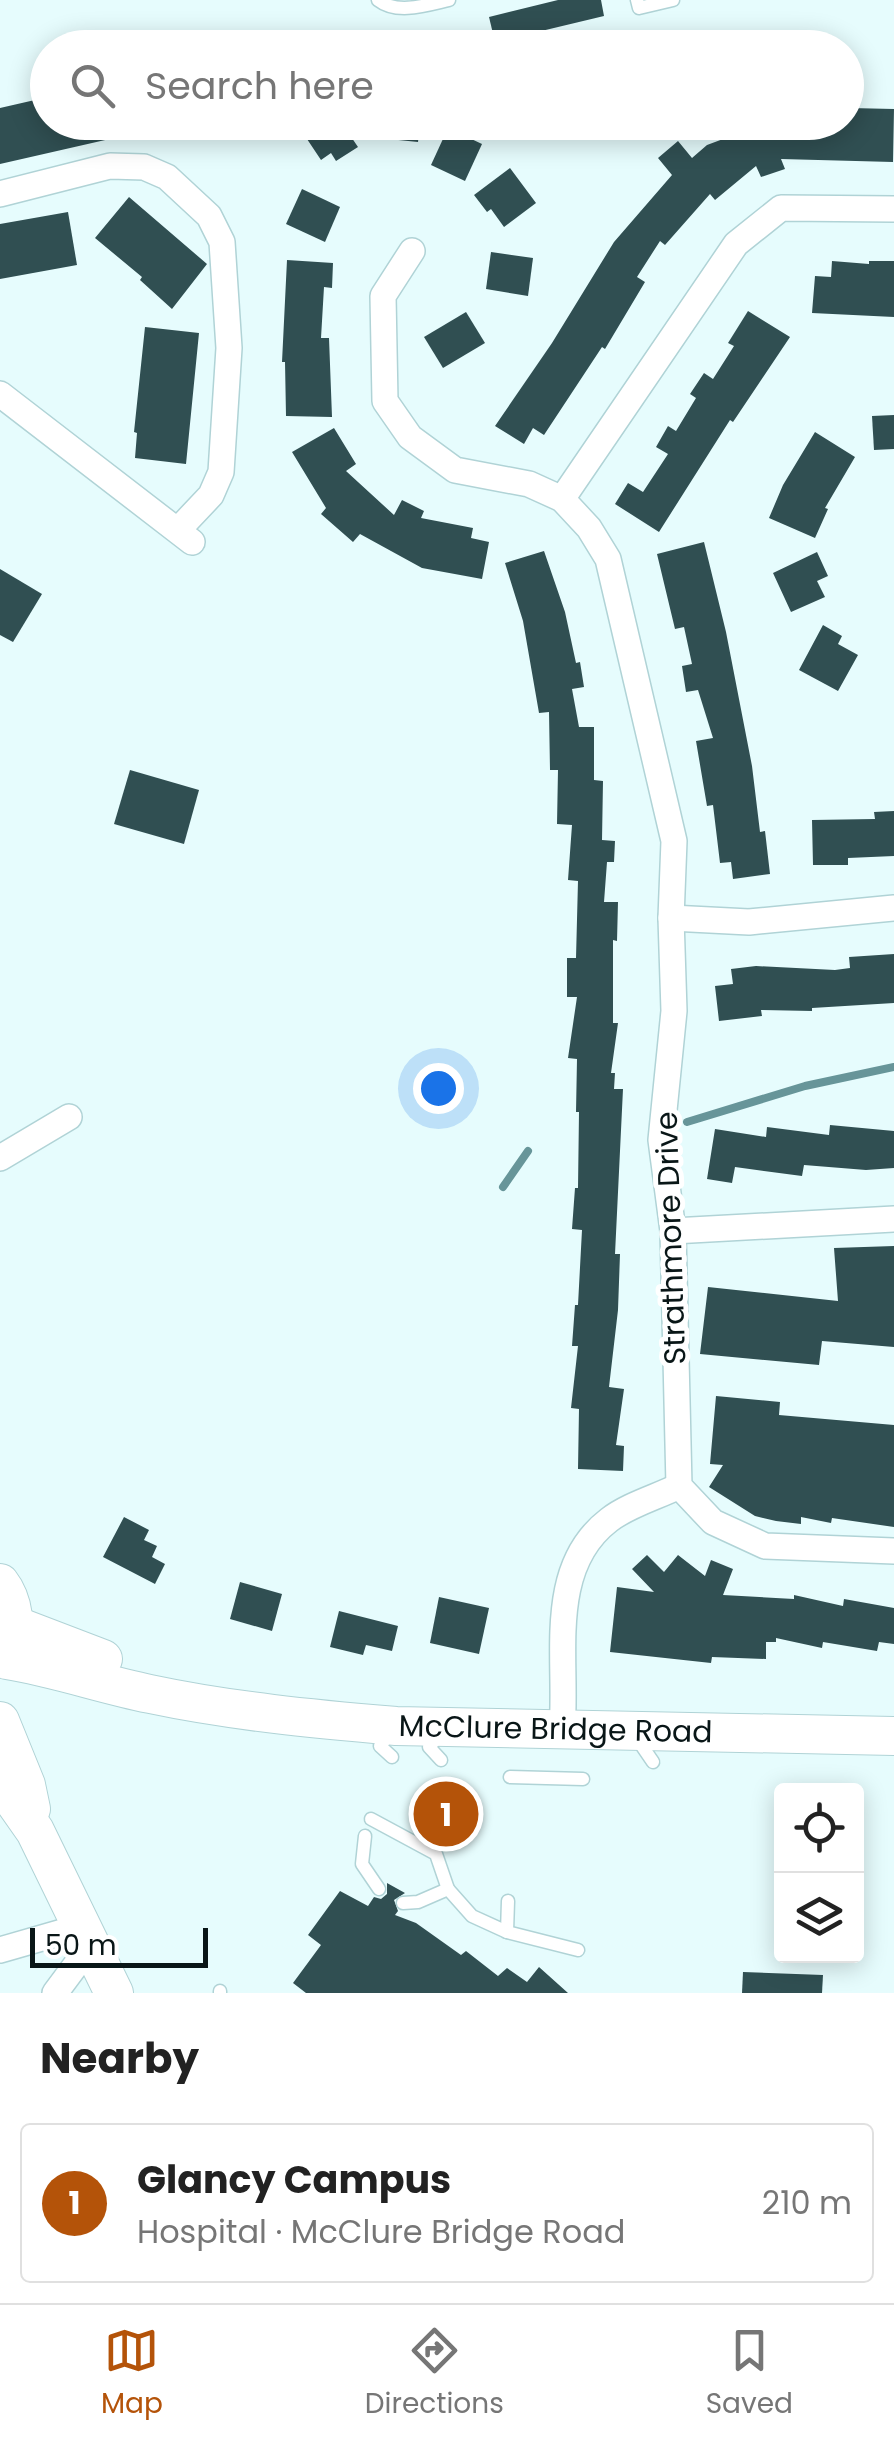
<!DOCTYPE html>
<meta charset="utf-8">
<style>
body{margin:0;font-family:Poppins,sans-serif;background:#f2f2f2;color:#222}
.controls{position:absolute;right:30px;bottom:30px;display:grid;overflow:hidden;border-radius:10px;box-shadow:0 5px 25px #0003}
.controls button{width:90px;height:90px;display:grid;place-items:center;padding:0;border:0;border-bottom:2px solid #e0e0e0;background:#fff;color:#222;font:50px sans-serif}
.scale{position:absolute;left:30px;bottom:25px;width:178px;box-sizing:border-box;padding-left:10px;border:5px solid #091617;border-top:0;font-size:28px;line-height:35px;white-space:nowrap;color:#091617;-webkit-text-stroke:8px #fff;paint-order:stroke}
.you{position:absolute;left:438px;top:1088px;width:35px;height:35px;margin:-25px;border:8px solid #fff;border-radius:50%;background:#1a73e8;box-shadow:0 0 0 15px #1a73e833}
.badge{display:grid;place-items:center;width:65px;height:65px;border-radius:50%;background:#b45309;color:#fff;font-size:32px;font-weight:700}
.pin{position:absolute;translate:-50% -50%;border:5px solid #fff;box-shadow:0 2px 10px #0006}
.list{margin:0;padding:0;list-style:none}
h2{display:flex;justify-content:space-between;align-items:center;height:130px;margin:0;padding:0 40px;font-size:42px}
h2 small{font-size:32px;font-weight:400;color:#767676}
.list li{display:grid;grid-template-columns:65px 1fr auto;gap:30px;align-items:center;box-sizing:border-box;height:160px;margin:0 20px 20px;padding:0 20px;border:2px solid #e0e0e0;border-radius:10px}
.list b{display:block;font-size:38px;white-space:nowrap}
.list p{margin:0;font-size:32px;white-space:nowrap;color:#767676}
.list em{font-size:32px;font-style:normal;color:#767676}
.icon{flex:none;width:55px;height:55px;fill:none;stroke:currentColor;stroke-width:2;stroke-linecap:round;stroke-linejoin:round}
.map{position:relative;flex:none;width:894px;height:1993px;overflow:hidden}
.search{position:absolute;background:#fff;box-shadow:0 5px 25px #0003;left:30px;right:30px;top:30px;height:110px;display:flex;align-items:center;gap:25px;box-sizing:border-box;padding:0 35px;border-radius:55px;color:#767676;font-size:38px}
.sheet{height:310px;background:#fff}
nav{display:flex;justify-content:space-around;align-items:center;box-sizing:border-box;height:140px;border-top:2px solid #e0e0e0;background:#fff;font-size:28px;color:#767676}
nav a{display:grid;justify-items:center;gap:5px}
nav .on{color:#b45309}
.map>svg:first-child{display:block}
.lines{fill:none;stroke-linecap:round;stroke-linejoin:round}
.stream{stroke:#679599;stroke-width:8}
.building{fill:#304f52}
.lane-casing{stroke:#b0d3d6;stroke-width:15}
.street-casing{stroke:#b0d3d6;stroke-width:28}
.secondary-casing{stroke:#b0d3d6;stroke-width:40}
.lane{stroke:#fff;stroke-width:12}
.street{stroke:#fff;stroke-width:25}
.secondary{stroke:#fff;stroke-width:38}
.labels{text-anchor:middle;stroke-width:10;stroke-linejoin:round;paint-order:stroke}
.street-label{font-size:30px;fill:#091617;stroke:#fff}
</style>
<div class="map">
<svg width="894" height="1993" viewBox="0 0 894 1993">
<rect width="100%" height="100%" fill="#e6fcfd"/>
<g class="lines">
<!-- stream -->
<g class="stream">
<path d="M 687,1122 L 805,1086 L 894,1067"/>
<path d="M 503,1187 L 528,1151"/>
</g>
</g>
<!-- building -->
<g class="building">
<path d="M 558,0 L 601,0 L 604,16 L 495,42 L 489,17 Z"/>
<path d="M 48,97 L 48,122 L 148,122 L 149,130 L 0,164 L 0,108 Z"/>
<path d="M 850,108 L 894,109 L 893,162 L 781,159 L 785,169 L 761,177 L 756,166 L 715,200 L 710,194 L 665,245 L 660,241 L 637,277 L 645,282 L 605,349 L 602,347 L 544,435 L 533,428 L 524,444 L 495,426 L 552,343 L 614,242 L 672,175 L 658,158 L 678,141 L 692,158 L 707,145 L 769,122 L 849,122 Z"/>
<path d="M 312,122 L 341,122 L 358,147 L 336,161 L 331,153 L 321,160 L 301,130 Z"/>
<path d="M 360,122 L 420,122 L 418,142 L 359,136 Z"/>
<path d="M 448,128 L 482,144 L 465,181 L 431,165 Z"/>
<path d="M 510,168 L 536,203 L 504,227 L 491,209 L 487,212 L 474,195 Z"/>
<path d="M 302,189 L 340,207 L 325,242 L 286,224 Z"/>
<path d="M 129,197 L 207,264 L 172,309 L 140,280 L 142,277 L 95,238 Z"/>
<path d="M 68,212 L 77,265 L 0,279 L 0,224 Z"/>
<path d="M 491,252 L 533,258 L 528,296 L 486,289 Z"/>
<path d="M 287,260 L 333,263 L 332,288 L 324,287 L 321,338 L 329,338 L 332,417 L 286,416 L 285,362 L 282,362 Z"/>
<path d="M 832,261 L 869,264 L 869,261 L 894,261 L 894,317 L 812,313 L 815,276 L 831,277 Z"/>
<path d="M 748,311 L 790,337 L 733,422 L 730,420 L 659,532 L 615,504 L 628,483 L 643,492 L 668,454 L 656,447 L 668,426 L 676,431 L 696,398 L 690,394 L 704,373 L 713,379 L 734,346 L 728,343 Z"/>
<path d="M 466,312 L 485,343 L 443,368 L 424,337 Z"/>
<path d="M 145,327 L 199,333 L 186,464 L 135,458 L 137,433 L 134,432 Z"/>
<path d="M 894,415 L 894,449 L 874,450 L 872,416 Z"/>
<path d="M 334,428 L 356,464 L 346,471 L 394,515 L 402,500 L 424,511 L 421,518 L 473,528 L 471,538 L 489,542 L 482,579 L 422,568 L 360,534 L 353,542 L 321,514 L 326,508 L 292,452 Z"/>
<path d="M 815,432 L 855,457 L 825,508 L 828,509 L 815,538 L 769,518 L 783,485 Z"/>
<path d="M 704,542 L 726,632 L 752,766 L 760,832 L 765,831 L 770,874 L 733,879 L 731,862 L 720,863 L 713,805 L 707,806 L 696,741 L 713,738 L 698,690 L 686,692 L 682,666 L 692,664 L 684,627 L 675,629 L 657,554 Z"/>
<path d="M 544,551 L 565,612 L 576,663 L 580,662 L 584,687 L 572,689 L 579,727 L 594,727 L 594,780 L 603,781 L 602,840 L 615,841 L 614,862 L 607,862 L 604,902 L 618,902 L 617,941 L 613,940 L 613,1023 L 618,1023 L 611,1073 L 615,1073 L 614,1089 L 623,1089 L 615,1254 L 620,1254 L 618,1310 L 609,1387 L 624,1389 L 616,1445 L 624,1446 L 623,1471 L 578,1469 L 579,1409 L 571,1408 L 578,1346 L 572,1346 L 575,1305 L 578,1305 L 582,1230 L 572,1229 L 575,1188 L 578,1188 L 579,1112 L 576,1112 L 577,1059 L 568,1058 L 577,997 L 567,997 L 567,958 L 576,958 L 578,881 L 568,880 L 572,825 L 557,824 L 558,770 L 550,770 L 549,712 L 539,713 L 523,621 L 505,563 Z"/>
<path d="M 817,552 L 828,576 L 817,581 L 825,597 L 791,612 L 773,573 Z"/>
<path d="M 0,569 L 42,594 L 13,642 L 0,635 Z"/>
<path d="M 823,625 L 842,636 L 838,644 L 858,655 L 838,691 L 799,670 Z"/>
<path d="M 130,770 L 199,790 L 184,844 L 114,824 Z"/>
<path d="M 894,811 L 894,856 L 848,858 L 848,865 L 813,865 L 812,820 L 875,819 L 874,812 Z"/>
<path d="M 894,954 L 894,1003 L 812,1008 L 812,1011 L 761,1010 L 762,1016 L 719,1021 L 715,986 L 733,984 L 731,969 L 756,966 L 835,970 L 850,968 L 849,957 Z"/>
<path d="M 830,1125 L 894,1131 L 894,1168 L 866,1170 L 804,1165 L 802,1176 L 735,1167 L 732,1183 L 707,1179 L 715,1129 L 766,1137 L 767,1127 L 829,1135 Z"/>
<path d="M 894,1246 L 894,1347 L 822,1341 L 819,1365 L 700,1354 L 708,1287 L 838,1301 L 834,1248 Z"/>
<path d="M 716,1396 L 780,1402 L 779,1415 L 894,1425 L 894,1527 L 832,1518 L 831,1523 L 801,1517 L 801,1524 L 776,1521 L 755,1516 L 709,1487 L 723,1465 L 710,1464 Z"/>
<path d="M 124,1517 L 149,1530 L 144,1540 L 157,1546 L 152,1557 L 165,1564 L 155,1584 L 103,1557 Z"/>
<path d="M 647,1555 L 664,1572 L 678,1555 L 705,1576 L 711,1560 L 733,1569 L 723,1595 L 794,1599 L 794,1595 L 843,1606 L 844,1599 L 894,1608 L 894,1644 L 879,1642 L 877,1651 L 823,1642 L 822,1648 L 776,1638 L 776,1642 L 766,1642 L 766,1659 L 712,1657 L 711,1663 L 610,1652 L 617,1587 L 654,1592 L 632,1569 Z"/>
<path d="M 240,1582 L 282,1594 L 272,1631 L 230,1619 Z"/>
<path d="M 439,1597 L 489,1608 L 479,1654 L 430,1643 Z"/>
<path d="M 339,1611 L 398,1626 L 392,1651 L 366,1645 L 363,1655 L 330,1647 Z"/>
<path d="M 387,1883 L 405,1893 L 394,1900 L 398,1911 L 395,1915 L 416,1923 L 461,1955 L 466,1951 L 498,1976 L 507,1968 L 527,1982 L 539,1967 L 568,1993 L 306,1993 L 293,1983 L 321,1945 L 308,1935 L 340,1891 L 368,1906 L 374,1897 L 381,1899 L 387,1894 Z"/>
<path d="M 743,1972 L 823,1975 L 822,1993 L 742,1993 Z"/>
</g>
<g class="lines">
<!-- lane casing -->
<g class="lane-casing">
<g id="lane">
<path d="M 378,0 C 397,15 427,5 449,0"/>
<path d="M 637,0 L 639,8 L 673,0"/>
<path d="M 391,1732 L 380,1746 L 392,1757"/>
<path d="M 644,1740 L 640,1743 L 653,1762"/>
<path d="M 441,1760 L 429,1747 L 442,1732"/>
<path d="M 510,1777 L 583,1779"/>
<path d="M 371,1819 L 436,1854 L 448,1889"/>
<path d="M 365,1836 L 362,1864 L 379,1889"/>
<path d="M 508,1901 L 507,1932 L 578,1950"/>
<path d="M 403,1903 L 418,1902 L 448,1889 L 472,1916 L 507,1932"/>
<path d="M 220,1991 L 220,1993"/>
</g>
</g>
<!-- street casing -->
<g class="street-casing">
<g id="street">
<path d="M 0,194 L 110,166 L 144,167 L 167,177 L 209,216 L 222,242 L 229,348 L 221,472 L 211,495 L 178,530"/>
<path d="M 412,251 L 383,296 L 385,401 L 410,437 L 455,470 L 529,484 L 562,499 L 589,528 L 608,559 L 674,841 L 671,918 L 674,1011 L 661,1140 L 673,1231 L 679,1486 L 713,1522 L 765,1546 L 894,1551"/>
<path d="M 0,394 L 192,542"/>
<path d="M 562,499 L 736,244 L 781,208 L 894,209"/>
<path d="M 671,918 L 749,922 L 894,908"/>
<path d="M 0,1158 L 69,1117"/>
<path d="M 673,1231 L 894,1219"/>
<path d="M 562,1730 C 568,1660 545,1569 609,1520 C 628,1505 657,1497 679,1486"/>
<path d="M 0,1950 L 80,1927"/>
<path d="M 55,1993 L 90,1946"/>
</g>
</g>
<!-- secondary casing -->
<g class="secondary-casing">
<g id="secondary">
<path d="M 0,1583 C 14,1601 17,1629 10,1650"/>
<path d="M 14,1625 L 103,1659"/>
<path id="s1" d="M 7,1660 C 56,1668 101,1684 150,1694 C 230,1711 314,1719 396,1726 L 894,1736"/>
<path d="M 0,1721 L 26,1785 L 31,1809"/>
<path d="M 0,1781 L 35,1831 L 114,1993"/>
</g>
</g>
<!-- lane -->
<use href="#lane" class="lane"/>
<!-- street -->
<use href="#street" class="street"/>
<!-- secondary -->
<use href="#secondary" class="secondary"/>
</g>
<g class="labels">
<!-- street labels -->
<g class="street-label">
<text transform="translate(671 1238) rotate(-92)" y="10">Strathmore Drive</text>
<text dy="10" stroke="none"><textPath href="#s1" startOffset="555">McClure Bridge Road</textPath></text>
</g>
</g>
</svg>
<div class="controls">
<button><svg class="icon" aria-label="locate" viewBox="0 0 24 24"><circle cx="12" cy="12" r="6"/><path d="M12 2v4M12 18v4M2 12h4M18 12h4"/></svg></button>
<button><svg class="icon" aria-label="layers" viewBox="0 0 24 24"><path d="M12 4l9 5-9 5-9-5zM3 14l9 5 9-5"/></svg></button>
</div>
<div class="scale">50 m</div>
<div class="you"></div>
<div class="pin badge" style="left:446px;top:1814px">1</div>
<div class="search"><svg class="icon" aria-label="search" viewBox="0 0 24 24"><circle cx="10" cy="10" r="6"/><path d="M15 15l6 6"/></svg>Search here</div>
</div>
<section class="sheet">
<h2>Nearby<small></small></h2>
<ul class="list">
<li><span class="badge">1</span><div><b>Glancy Campus</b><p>Hospital · McClure Bridge Road</p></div><em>210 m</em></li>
</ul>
</section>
<nav>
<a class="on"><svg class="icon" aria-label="map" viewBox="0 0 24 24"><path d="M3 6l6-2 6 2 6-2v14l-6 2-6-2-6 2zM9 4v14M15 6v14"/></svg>Map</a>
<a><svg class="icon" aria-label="directions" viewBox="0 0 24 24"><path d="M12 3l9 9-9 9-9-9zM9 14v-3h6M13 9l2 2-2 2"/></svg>Directions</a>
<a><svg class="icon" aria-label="saved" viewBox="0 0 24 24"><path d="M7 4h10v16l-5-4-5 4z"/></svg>Saved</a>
</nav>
